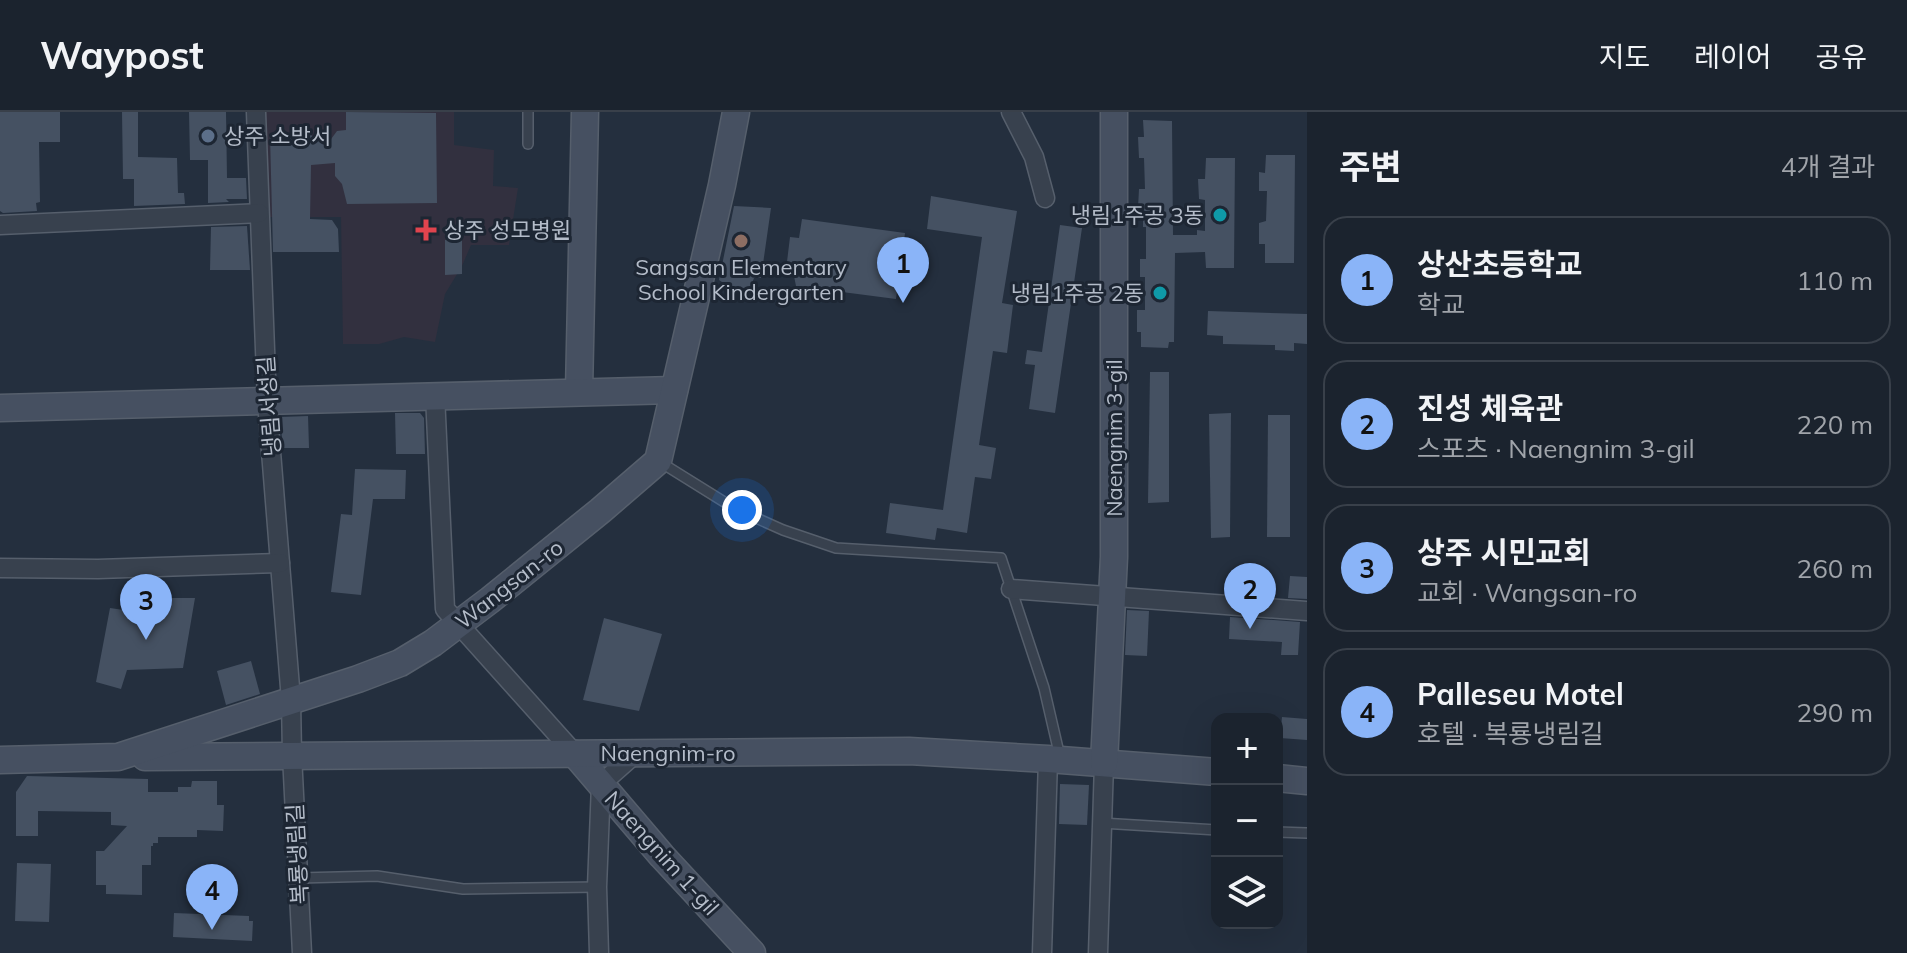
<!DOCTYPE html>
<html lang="ko">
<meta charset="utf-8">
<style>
body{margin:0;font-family:Mulish,"Noto Sans KR",sans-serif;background:#242b36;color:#f1f3f6}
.controls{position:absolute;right:24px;bottom:24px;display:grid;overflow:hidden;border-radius:16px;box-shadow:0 8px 32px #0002}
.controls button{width:72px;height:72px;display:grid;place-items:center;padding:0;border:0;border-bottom:2px solid #39404a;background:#1b232e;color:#f1f3f6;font:40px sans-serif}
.you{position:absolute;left:742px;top:398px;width:28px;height:28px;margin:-20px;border:6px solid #fff;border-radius:50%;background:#1a73e8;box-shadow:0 0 0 12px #1a73e833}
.badge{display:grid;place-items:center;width:52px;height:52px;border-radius:50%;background:#8ab4f8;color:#111;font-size:26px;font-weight:700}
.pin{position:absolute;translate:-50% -66px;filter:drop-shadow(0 2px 4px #0008)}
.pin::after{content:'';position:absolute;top:42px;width:28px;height:24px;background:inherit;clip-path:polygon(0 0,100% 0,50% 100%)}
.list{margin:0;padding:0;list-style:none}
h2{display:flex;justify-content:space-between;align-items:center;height:104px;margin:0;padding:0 32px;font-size:34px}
h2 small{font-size:26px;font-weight:400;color:#a0a4aa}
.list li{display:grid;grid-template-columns:52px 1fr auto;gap:24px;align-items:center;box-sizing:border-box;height:128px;margin:0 16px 16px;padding:0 16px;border:2px solid #39404a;border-radius:24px}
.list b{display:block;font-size:30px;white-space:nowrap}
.list p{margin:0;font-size:26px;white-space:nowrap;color:#a0a4aa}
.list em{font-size:26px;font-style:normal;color:#a0a4aa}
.icon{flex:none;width:44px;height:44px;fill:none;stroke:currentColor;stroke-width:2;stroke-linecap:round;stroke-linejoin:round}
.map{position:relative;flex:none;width:1307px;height:841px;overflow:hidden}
header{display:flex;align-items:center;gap:48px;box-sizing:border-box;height:112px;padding:0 40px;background:#1b232e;border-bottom:2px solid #39404a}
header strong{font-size:38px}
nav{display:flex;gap:44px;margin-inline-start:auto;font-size:28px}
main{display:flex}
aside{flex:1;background:#1b232e}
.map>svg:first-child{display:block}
.medical{fill:#32303f}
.building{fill:#455162}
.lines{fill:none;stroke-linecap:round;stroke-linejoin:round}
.lane-casing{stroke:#565f6c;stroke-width:12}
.street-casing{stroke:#565f6c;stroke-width:21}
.secondary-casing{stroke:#565f6c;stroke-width:29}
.lane{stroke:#38414e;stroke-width:9}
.street{stroke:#38414e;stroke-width:18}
.secondary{stroke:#465061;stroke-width:26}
.service-dot{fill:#5c6f8a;stroke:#1d2633;stroke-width:3}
.culture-dot{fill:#0f9aa8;stroke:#1d2633;stroke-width:3}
.health-dot{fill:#e0444e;stroke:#1d2633;stroke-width:3}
.education-dot{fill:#8d6e63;stroke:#1d2633;stroke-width:3}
.labels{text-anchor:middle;stroke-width:6;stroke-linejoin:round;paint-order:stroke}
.poi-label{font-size:22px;fill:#b4bcc9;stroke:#1d2633;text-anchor:start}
.street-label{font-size:22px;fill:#b4bcc9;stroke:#1d2633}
</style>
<header>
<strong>Waypost</strong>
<nav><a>지도</a><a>레이어</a><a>공유</a></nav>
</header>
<main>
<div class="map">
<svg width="1307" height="841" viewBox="0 0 1307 841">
<rect width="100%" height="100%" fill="#242f3e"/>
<!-- medical -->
<path class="medical" d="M 265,0 L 454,0 L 454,33 L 494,38 L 493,74 L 518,76 L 509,133 L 471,133 L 462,154 L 445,182 L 435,230 L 404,225 L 379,232 L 343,232 L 341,105 L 268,105 Z"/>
<!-- building -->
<g class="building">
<path d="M 0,0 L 60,0 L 60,30 L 39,30 L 40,90 L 36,91 L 37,99 L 3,101 L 0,99 Z"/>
<path d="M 122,0 L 138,0 L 138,45 L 177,46 L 178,81 L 184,81 L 185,92 L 134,94 L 134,67 L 123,67 Z"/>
<path d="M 189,0 L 226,0 L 227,66 L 246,66 L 247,87 L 226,87 L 229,90 L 208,91 L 208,48 L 190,48 Z"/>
<path d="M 346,0 L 436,1 L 437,91 L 347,92 L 342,72 L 335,64 L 335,51 L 311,53 L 310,107 L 332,108 L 338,117 L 339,140 L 273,140 L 270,23 L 311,23 L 326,34 L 337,19 L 346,18 Z"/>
<path d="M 1143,8 L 1172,9 L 1173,123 L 1197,123 L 1197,118 L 1205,119 L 1205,88 L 1199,87 L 1198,67 L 1205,67 L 1206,46 L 1235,46 L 1234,156 L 1206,156 L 1205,140 L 1175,141 L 1174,230 L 1169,230 L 1168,236 L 1141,235 L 1141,220 L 1137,220 L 1137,198 L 1145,198 L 1145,165 L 1140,165 L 1140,147 L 1146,147 L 1146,115 L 1143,115 L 1143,97 L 1138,96 L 1139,77 L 1145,77 L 1144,46 L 1139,46 L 1138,25 L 1144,25 Z"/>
<path d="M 1266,43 L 1295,43 L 1294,151 L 1265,151 L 1265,132 L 1259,132 L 1259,111 L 1266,109 L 1267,79 L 1259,79 L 1259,60 L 1265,61 Z"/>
<path d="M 931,84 L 1017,99 L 1002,191 L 1013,193 L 1007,241 L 993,239 L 979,333 L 996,336 L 991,367 L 975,365 L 967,421 L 937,416 L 935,428 L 886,421 L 890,391 L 943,398 L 982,125 L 927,117 Z"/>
<path d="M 734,94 L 771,96 L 761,166 L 754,166 L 750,177 L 728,174 L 719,168 Z"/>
<path d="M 802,107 L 905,121 L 896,187 L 796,174 L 793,159 L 786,158 L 790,125 L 799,126 Z"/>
<path d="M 1060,113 L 1082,116 L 1055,301 L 1029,297 L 1035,253 L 1025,252 L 1027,238 L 1042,240 Z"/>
<path d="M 247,114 L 250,158 L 210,158 L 211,115 Z"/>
<path d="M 445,128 L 462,128 L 462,162 L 445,163 Z"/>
<path d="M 1208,199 L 1307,202 L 1307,232 L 1294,231 L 1294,239 L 1275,238 L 1275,233 L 1223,232 L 1223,224 L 1207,223 Z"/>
<path d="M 1150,260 L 1169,260 L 1169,390 L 1148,391 Z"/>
<path d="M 395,301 L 420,301 L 424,306 L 425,342 L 396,342 Z"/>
<path d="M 1231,301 L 1230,425 L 1211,426 L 1209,302 Z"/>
<path d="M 1268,303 L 1290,303 L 1290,425 L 1267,425 Z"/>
<path d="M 308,304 L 309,336 L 283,336 L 280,305 Z"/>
<path d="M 355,357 L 406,358 L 405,387 L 373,387 L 361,483 L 331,480 L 341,402 L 352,403 Z"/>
<path d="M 1290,464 L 1307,465 L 1307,487 L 1288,486 Z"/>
<path d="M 140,486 L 195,486 L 183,556 L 127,558 L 121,577 L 96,570 L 110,496 L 137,500 Z"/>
<path d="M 1127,498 L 1149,499 L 1147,544 L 1125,543 Z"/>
<path d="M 1230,505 L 1300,510 L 1298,543 L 1281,543 L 1282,530 L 1229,527 Z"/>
<path d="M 604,506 L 662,522 L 639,599 L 583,588 Z"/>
<path d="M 251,549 L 260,582 L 226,593 L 217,559 Z"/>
<path d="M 1282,605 L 1307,607 L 1307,628 L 1280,626 Z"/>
<path d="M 27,664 L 148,667 L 148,680 L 178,680 L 178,675 L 191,675 L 192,669 L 217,669 L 217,693 L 224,693 L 223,719 L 197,718 L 197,725 L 158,725 L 158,731 L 153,731 L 153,734 L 151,734 L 151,753 L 142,753 L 142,783 L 106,782 L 106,773 L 96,773 L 96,739 L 104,739 L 127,714 L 111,713 L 111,700 L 38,699 L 38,724 L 16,724 L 16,680 Z"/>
<path d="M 1060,672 L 1089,673 L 1087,713 L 1059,712 Z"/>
<path d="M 17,751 L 51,752 L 49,810 L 15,809 Z"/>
<path d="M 174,801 L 249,804 L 249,809 L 253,809 L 252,829 L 173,825 Z"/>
</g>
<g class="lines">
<!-- lane casing -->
<g class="lane-casing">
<g id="lane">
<path d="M 528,32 L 528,0"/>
<path d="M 660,350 L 734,396 L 783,418 L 836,436 L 1001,446 L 1044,576 L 1060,645"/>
<path d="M 1101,711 L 1217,718"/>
<path d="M 1277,720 L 1307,721"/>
<path d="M 299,766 L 377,764 L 463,777 L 597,775"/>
</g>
</g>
<!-- street casing -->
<g class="street-casing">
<g id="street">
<path d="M 256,0 L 267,290 L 291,588 L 292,643 L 302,841"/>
<path d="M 1011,0 L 1034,45 L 1045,86"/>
<path d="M 0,113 L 259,101"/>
<path d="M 435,283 L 445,497 L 575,642"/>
<path d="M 0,456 L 98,457 L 280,451"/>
<path d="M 1011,477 L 1307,499"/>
<path d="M 599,841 L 597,775 L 601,672 L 636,641"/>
<path d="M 1042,841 L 1048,647"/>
<path d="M 1098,841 L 1104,651"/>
</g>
</g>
<!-- secondary casing -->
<g class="secondary-casing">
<g id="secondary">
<path d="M 579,280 L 585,0"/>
<path d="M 0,296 L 674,278"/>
<path d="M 575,642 L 662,744 L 752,841"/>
<path d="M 145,645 L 909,639 L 1048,647 L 1217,660"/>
<path d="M 0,648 L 118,645 L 358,567 L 400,551 L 433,531 L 490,488 L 600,399 L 658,349 L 722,73 L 736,0"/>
<path d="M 1104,651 L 1114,445 L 1114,0"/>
<path d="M 1277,666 L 1307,669"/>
</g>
</g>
<!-- lane -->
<use href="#lane" class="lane"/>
<!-- street -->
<use href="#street" class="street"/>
<!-- secondary -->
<use href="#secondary" class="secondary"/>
</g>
<!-- markers -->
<circle class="service-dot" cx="208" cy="24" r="8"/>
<g class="culture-dot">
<circle cx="1220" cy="103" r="8"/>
<circle cx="1160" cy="181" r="8"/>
</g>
<path class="health-dot" d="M422 106h8v8h8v8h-8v8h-8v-8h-8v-8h8z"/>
<circle class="education-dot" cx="741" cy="129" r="8"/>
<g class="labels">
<!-- poi labels -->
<g class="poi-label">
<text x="224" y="32">상주 소방서</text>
<text x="1204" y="111" text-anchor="end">냉림1주공 3동</text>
<text x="444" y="126">상주 성모병원</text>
<text x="741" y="163" text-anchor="middle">Sangsan Elementary<tspan x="741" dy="25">School Kindergarten</tspan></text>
<text x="1144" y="189" text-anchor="end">냉림1주공 2동</text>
</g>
<!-- street labels -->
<g class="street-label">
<text transform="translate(269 294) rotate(-94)" y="8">냉림서성길</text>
<text transform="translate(1114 326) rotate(-90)" y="8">Naengnim 3-gil</text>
<text transform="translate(509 472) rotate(-38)" y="8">Wangsan-ro</text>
<text x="668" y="649">Naengnim-ro</text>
<text transform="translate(662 741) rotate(48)" y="8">Naengnim 1-gil</text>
<text transform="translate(297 742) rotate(-93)" y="8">복룡냉림길</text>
</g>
</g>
</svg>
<div class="controls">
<button>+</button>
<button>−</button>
<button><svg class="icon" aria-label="layers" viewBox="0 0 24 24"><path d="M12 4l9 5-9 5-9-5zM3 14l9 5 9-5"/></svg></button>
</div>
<div class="you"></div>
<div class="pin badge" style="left:903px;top:191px">1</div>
<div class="pin badge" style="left:1250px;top:517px">2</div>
<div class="pin badge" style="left:146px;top:528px">3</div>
<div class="pin badge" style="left:212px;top:818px">4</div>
</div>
<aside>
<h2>주변<small>4개 결과</small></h2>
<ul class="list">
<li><span class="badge">1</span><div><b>상산초등학교</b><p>학교</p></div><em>110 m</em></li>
<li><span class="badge">2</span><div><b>진성 체육관</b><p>스포츠 · Naengnim 3-gil</p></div><em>220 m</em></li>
<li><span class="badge">3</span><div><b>상주 시민교회</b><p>교회 · Wangsan-ro</p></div><em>260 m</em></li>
<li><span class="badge">4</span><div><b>Palleseu Motel</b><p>호텔 · 복룡냉림길</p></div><em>290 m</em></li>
</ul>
</aside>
</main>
